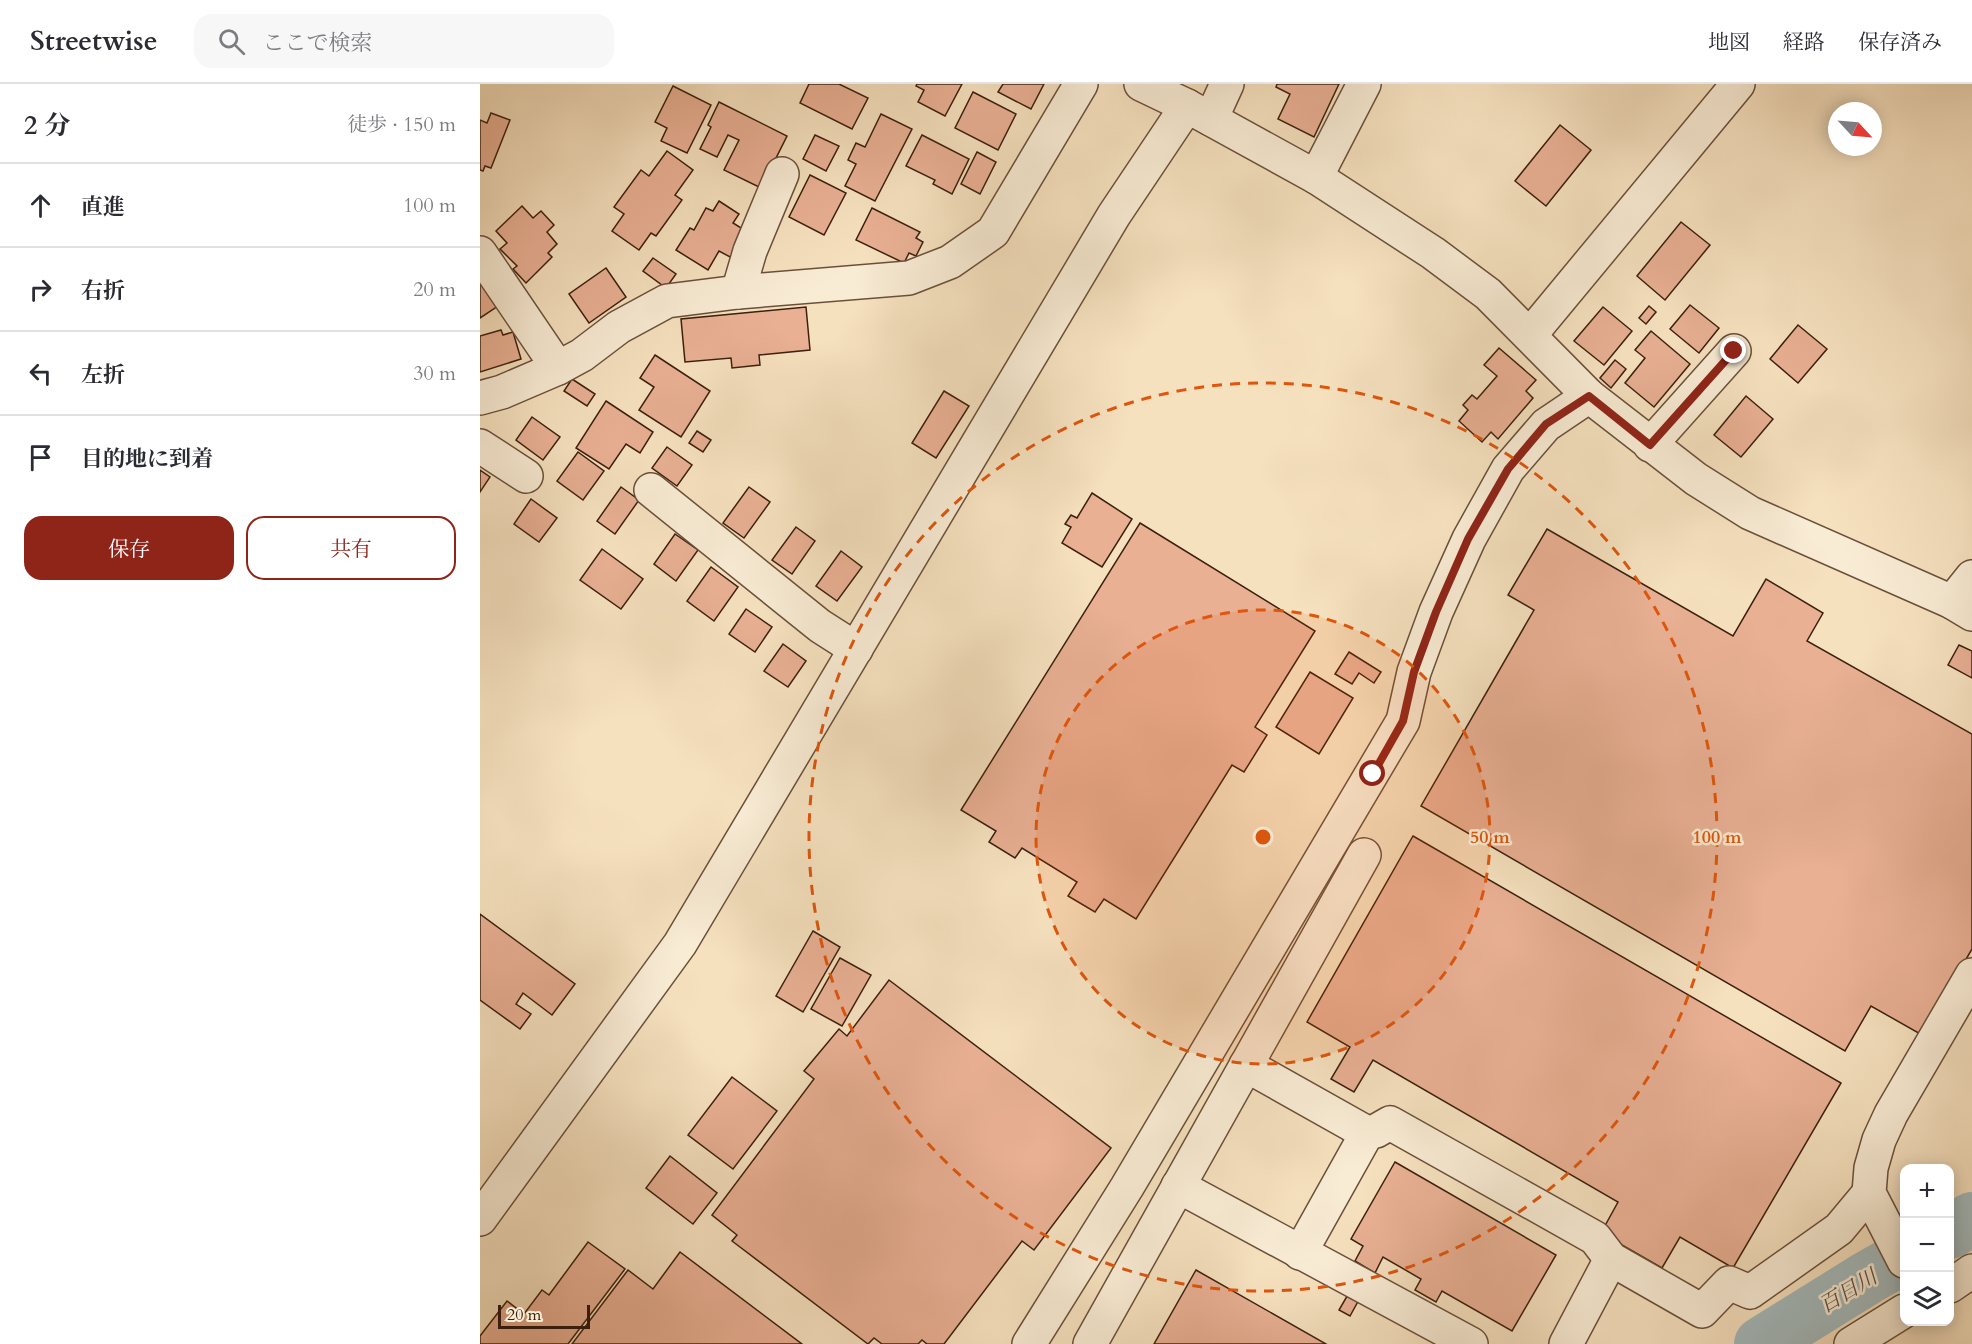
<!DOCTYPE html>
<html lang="ja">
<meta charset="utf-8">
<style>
body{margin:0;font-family:Cardo,"Noto Serif JP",serif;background:#f7f7f7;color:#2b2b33}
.controls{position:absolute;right:18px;bottom:18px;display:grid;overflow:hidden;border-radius:12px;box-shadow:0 3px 15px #0003}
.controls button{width:54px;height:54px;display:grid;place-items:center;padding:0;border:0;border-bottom:2px solid #e1e1e2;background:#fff;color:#2b2b33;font:30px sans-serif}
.compass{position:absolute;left:1348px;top:18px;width:54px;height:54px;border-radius:50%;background:#fff;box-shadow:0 3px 15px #0003;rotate:116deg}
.scale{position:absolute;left:18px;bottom:15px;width:92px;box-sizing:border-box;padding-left:6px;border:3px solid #3c200d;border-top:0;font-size:16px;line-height:21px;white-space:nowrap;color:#3c200d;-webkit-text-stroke:4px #f9ecd5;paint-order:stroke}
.stop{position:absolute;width:18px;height:18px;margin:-14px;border:4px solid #8f2418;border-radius:50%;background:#fff}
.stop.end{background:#8f2418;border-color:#fff;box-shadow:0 2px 6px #0008}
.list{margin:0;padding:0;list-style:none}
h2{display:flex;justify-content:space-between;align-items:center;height:78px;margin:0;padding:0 24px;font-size:26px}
h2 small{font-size:20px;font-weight:400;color:#7c7c81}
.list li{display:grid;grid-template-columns:39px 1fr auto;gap:18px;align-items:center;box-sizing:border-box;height:84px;padding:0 24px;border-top:2px solid #e1e1e2}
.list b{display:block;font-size:22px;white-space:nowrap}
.list em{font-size:20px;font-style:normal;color:#7c7c81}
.actions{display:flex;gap:12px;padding:18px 24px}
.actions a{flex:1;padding:14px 0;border:2px solid #8f2418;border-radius:18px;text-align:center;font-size:21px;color:#8f2418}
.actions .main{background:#8f2418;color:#fff}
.icon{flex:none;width:33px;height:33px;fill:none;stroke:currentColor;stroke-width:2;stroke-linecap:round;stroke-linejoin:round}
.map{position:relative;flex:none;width:1492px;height:1260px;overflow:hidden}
header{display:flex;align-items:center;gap:36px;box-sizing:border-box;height:84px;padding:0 30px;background:#fff;border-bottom:2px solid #e1e1e2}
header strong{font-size:28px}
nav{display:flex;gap:33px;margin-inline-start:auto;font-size:21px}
.search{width:420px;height:54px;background:#f7f7f7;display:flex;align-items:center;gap:15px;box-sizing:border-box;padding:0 21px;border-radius:18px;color:#7c7c81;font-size:22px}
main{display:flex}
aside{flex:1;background:#fff}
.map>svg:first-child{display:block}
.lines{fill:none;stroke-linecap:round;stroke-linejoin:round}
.river{stroke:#a3babd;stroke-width:54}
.building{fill:#e9b094;stroke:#3c200d;stroke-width:1.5}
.minor-casing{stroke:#6a503a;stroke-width:36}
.minor{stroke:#f9ecd5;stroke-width:33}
.route{stroke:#8f2418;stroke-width:8}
.ring{fill:none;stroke:#df560c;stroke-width:3;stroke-dasharray:10 8}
.labels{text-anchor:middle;stroke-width:5;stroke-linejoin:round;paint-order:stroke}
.water-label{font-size:21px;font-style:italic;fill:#5b4e42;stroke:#f9ecd5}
.centre{fill:#df560c;stroke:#f9ecd5;stroke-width:3}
.ring-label{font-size:18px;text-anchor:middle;font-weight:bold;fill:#df560c;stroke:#f9ecd5;stroke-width:5;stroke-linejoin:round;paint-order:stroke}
</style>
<header>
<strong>Streetwise</strong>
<div class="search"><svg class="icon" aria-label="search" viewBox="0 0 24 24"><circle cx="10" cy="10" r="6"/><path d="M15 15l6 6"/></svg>ここで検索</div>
<nav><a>地図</a><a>経路</a><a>保存済み</a></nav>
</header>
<main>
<aside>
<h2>2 分<small>徒歩 · 150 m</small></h2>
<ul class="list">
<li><svg class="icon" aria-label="ahead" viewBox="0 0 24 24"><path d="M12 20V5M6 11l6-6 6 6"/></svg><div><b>直進</b></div><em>100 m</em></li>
<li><svg class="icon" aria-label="right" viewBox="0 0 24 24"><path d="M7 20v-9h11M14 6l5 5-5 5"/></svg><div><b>右折</b></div><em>20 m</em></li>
<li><svg class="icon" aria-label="left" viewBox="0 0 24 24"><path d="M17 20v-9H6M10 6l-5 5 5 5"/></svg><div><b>左折</b></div><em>30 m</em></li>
<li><svg class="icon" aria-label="arrive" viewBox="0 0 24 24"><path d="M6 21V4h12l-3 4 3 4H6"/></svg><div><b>目的地に到着</b></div></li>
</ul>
<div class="actions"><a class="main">保存</a><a>共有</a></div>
</aside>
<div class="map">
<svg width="1492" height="1260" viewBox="0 0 1492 1260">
<rect width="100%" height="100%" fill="#f6e1bf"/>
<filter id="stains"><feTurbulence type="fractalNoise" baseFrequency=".00333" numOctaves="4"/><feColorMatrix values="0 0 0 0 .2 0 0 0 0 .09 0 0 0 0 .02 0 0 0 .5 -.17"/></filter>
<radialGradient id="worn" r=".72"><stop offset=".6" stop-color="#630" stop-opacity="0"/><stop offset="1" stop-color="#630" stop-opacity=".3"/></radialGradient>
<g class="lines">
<!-- river -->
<g class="river">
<path d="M 1470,1148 L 1492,1135"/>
<path d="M 1281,1260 L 1387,1194 L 1424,1173"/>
</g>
</g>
<!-- building -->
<g class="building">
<path d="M 329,0 L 359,0 L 388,14 L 372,45 L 320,19 Z"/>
<path d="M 437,0 L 482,0 L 465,32 L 438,18 L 444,6 L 436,2 Z"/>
<path d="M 523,0 L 564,0 L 551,25 L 518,8 Z"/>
<path d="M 797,0 L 859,0 L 834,53 L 798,35 L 810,10 L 796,3 Z"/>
<path d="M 193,2 L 231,21 L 207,69 L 181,57 L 187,44 L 175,38 Z"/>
<path d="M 493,8 L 536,30 L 518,66 L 475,44 Z"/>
<path d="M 239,18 L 307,52 L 281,104 L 244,86 L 259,56 L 248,51 L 237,73 L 220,65 L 231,43 L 228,41 Z"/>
<path d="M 11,29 L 30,36 L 11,84 L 5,82 L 3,87 L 0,86 L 0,36 L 7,39 Z"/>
<path d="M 401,30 L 432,45 L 395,117 L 365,102 L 376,80 L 368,76 L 376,59 L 385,63 Z"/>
<path d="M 1080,41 L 1111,66 L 1066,122 L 1035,97 Z"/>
<path d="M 335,51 L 359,62 L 346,87 L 323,75 Z"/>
<path d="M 442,51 L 489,75 L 472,110 L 453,100 L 455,96 L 426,82 Z"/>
<path d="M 187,67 L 213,86 L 195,111 L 202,116 L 176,152 L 171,149 L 159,166 L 132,147 L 144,130 L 134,123 L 161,86 L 169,92 Z"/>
<path d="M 497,68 L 516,78 L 500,110 L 481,100 Z"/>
<path d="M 330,91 L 366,109 L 344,151 L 309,133 Z"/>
<path d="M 239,117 L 259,130 L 253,139 L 266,147 L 252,174 L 239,167 L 228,186 L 196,166 L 210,144 L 214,146 L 226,124 L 233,127 Z"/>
<path d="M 42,122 L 53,134 L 61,127 L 74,141 L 67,148 L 77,160 L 68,169 L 72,173 L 46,199 L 33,185 L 37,182 L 20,165 L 27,159 L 16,147 Z"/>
<path d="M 392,124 L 440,148 L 436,154 L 443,158 L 436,172 L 429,169 L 424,179 L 376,156 Z"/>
<path d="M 1201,138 L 1230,161 L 1185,216 L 1157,192 Z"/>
<path d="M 173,174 L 196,190 L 186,204 L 163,187 Z"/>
<path d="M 126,184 L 146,213 L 109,239 L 89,210 Z"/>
<path d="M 0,195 L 18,222 L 0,234 Z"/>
<path d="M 1210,221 L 1239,244 L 1219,269 L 1190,245 Z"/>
<path d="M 1169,222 L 1176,228 L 1166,240 L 1159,234 Z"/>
<path d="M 326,223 L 330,266 L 279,271 L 280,281 L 252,284 L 251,274 L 205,278 L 201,235 Z"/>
<path d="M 1123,223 L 1152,247 L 1124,281 L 1094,257 Z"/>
<path d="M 1318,241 L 1347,265 L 1318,299 L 1290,275 Z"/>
<path d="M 21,246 L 23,251 L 33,248 L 41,275 L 0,288 L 0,252 Z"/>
<path d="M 1171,247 L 1210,280 L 1174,323 L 1145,299 L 1165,274 L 1155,266 Z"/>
<path d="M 1019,264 L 1056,296 L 1046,307 L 1053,314 L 1018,355 L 1011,348 L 1002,358 L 979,337 L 988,326 L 983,321 L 992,311 L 997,315 L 1017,292 L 1004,281 Z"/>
<path d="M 175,271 L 230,307 L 201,353 L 159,326 L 174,303 L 160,294 Z"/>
<path d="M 1135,276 L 1146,285 L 1131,304 L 1120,294 Z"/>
<path d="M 92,295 L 115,310 L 107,322 L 84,307 Z"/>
<path d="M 464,307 L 489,322 L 456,374 L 432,359 Z"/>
<path d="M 1266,312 L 1293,335 L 1261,373 L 1234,351 Z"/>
<path d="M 126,317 L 173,348 L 160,369 L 146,360 L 129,385 L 96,364 Z"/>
<path d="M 52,333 L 80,353 L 63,376 L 36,356 Z"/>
<path d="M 217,347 L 231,356 L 223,368 L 209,359 Z"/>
<path d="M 187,363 L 212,381 L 197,402 L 172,384 Z"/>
<path d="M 98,368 L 124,387 L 103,416 L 77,397 Z"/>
<path d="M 0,386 L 10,393 L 0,408 Z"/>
<path d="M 141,403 L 159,416 L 135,450 L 117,437 Z"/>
<path d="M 269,403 L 290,418 L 264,454 L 243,439 Z"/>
<path d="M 612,409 L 652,435 L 622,483 L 582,459 L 591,443 L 585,440 L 591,431 L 597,434 Z"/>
<path d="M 51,415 L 77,434 L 59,458 L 34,440 Z"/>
<path d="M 660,439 L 835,547 L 775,643 L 787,651 L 764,688 L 752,681 L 656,835 L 624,815 L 615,828 L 588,812 L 597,798 L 542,764 L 535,774 L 509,758 L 516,747 L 481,726 Z"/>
<path d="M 316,443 L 335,457 L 312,490 L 292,476 Z"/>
<path d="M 1067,445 L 1253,552 L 1286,495 L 1343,529 L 1327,557 L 1492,650 L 1492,865 L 1442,951 L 1391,922 L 1365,967 L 941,722 L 1054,526 L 1028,511 Z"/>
<path d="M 195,450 L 218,466 L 196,497 L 174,480 Z"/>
<path d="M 122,465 L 163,495 L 141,525 L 100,496 Z"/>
<path d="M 361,467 L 382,483 L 357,517 L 336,502 Z"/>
<path d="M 231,483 L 258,503 L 234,537 L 207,517 Z"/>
<path d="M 266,525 L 292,543 L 275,568 L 249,550 Z"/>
<path d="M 303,560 L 326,577 L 308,603 L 284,587 Z"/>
<path d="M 1479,561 L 1492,567 L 1492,594 L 1468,581 Z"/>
<path d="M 869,568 L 901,588 L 894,599 L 879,589 L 872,600 L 855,590 Z"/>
<path d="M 830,588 L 873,614 L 839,670 L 796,643 Z"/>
<path d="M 933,752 L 1361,999 L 1253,1184 L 1200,1153 L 1182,1184 L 1121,1149 L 1138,1118 L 893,976 L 874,1008 L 851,995 L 870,963 L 827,938 Z"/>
<path d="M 0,830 L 95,900 L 72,931 L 43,909 L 36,920 L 51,930 L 40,945 L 0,916 Z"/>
<path d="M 333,847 L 360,863 L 323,928 L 296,912 Z"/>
<path d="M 360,874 L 391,891 L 362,942 L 331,925 Z"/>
<path d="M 409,896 L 631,1064 L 554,1166 L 542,1157 L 464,1260 L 447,1260 L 442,1256 L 438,1260 L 402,1260 L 394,1254 L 388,1260 L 252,1157 L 257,1151 L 232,1131 L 334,995 L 324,987 L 359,945 L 367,952 Z"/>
<path d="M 252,993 L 297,1027 L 253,1085 L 208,1051 Z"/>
<path d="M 190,1072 L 237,1109 L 213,1140 L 166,1104 Z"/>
<path d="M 915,1078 L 1076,1171 L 1032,1247 L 962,1207 L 956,1218 L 935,1206 L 941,1195 L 903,1173 L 895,1189 L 875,1177 L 883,1162 L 871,1155 Z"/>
<path d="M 108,1158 L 145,1185 L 88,1260 L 0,1260 L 0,1252 L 27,1217 L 44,1230 L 62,1206 L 69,1211 Z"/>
<path d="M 200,1168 L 322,1260 L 92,1260 L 148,1186 L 173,1205 Z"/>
<path d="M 716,1186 L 846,1260 L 674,1260 Z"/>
<path d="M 881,1188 L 891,1194 L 870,1232 L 859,1226 Z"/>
</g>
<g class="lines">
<!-- minor casing -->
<g class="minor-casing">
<g id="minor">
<path d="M 661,0 L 707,22 L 836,93 L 953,169 L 1008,210 L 1109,312 L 1216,395 L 1270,429 L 1472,518 L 1492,530"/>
<path d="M 731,35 L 747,0"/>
<path d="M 836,93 L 884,0"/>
<path d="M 0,169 L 78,284"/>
<path d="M 258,208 L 270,167 L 302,90"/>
<path d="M 1050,251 L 1258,0"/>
<path d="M 0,314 L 22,308 L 78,284 L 102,271 L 139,243 L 187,217 L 258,208 L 429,194 L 470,178 L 513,148 L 601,0"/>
<path d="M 1170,361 L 1254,267"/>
<path d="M 0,362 L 46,392"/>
<path d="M 171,406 L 340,542 L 376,565"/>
<path d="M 1472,518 L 1492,493"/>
<path d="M 766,981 L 887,1049 L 896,1047 L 910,1039 L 1115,1154 L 1131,1175 L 1222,1227 L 1249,1199 L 1270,1208 L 1359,1145 L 1389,1109"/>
<path d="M 698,1102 L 991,1260"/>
<path d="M 0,1135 L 200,860 L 634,131 L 707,22"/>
<path d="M 820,1169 L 887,1049"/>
<path d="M 1424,1177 L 1389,1109 L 1391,1084 L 1399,1056 L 1411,1030 L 1492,891"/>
<path d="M 1470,1202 L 1492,1187"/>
<path d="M 549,1260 L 647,1103 L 923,637 L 934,588 L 956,528 L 989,455 L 1028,385 L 1066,341 L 1109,312"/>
<path d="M 610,1260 L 884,771"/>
<path d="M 1086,1260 L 1131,1175"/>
<path d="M 1371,1260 L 1424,1227"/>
</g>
</g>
<!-- minor -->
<use href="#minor" class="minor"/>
</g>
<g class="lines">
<!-- route -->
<path class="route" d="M 893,690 L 923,637 L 934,588 L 956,528 L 988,455 L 1028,385 L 1066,340 L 1109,312 L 1170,361 L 1254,267"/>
</g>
<!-- distance rings -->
<circle cx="783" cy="753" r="227" fill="#df560c" fill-opacity=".12"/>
<g class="ring">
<circle cx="783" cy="753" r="227"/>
<circle cx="783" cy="753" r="454"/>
</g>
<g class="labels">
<!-- water labels -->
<g class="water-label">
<text transform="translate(1368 1207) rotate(-31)" y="7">百日川</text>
</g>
</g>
<circle cx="783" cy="753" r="9" class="centre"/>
<g class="ring-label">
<text x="1010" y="759">50 m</text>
<text x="1237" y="759">100 m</text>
</g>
<rect width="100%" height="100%" filter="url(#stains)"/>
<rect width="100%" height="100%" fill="url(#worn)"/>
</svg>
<div class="controls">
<button>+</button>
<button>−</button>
<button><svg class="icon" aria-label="layers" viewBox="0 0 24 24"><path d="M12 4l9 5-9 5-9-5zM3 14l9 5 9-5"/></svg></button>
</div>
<svg class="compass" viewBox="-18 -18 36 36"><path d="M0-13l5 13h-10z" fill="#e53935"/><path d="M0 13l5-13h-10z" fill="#7c7c81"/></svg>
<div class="scale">20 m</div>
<div class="stop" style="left:893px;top:690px"></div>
<div class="stop end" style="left:1254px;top:267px"></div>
</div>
</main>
